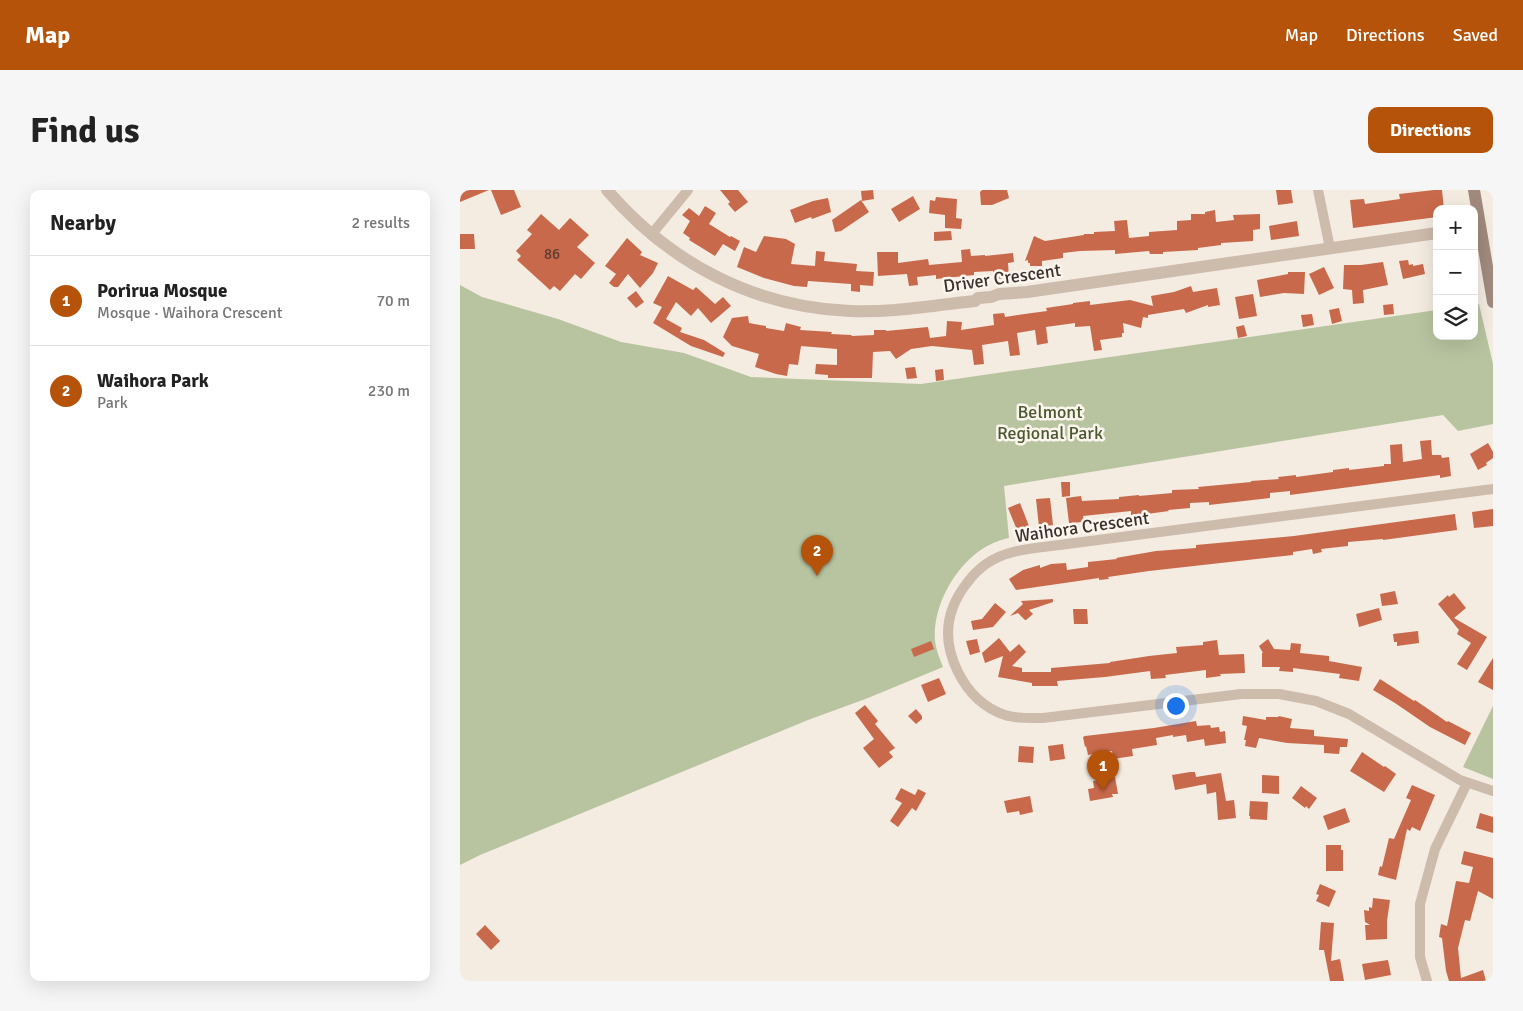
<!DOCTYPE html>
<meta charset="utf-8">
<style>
body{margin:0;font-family:Signika,sans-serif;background:#f6f6f6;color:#222}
.controls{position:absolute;right:15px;top:15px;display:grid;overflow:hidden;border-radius:10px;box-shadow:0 5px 20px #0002}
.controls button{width:45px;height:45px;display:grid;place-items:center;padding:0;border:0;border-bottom:1px solid #e0e0e0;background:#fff;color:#222;font:25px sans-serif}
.you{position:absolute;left:715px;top:515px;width:18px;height:18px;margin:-12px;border:4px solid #fff;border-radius:50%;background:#1a73e8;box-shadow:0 0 0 8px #1a73e833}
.badge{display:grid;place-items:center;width:32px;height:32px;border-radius:50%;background:#b45309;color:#fff;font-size:16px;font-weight:700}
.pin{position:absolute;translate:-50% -41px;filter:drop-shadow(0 1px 2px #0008)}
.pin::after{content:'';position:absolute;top:26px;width:18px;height:15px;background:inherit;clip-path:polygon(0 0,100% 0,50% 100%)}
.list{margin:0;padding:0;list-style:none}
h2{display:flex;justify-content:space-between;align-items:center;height:65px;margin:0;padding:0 20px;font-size:21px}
h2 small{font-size:16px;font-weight:400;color:#767676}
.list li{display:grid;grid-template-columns:32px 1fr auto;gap:15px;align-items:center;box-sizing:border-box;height:90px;padding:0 20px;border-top:1px solid #e0e0e0}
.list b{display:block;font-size:19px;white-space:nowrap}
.list p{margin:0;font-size:16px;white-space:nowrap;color:#767676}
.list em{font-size:16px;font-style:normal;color:#767676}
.icon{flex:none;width:28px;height:28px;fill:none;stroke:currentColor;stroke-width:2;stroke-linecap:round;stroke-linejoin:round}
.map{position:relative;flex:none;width:1033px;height:791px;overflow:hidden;border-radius:10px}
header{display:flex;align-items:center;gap:30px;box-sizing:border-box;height:70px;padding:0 25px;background:#b45309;color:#fff}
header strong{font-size:24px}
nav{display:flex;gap:28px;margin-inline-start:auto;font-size:18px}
.intro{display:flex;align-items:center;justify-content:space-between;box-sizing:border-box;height:120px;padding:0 30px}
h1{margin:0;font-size:35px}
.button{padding:12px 22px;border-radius:10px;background:#b45309;color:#fff;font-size:18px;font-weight:700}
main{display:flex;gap:30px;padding:0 30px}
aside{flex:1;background:#fff;border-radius:10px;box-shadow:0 5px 20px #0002}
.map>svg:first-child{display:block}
.green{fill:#b8c4a0}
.building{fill:#c8694b}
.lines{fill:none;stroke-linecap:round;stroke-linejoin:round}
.minor{stroke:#cdbbac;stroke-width:10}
.tertiary{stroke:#cdbbac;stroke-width:12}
.secondary{stroke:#a18a7d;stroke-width:12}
.labels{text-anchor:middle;stroke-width:5;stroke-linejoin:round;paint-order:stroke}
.number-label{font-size:15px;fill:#5e3e33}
.street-label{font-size:18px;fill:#3b302b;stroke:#fbf5ee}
.park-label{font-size:18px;fill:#4a5a2e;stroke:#fbf5ee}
</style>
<header>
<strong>Map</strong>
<nav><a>Map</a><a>Directions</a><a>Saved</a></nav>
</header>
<div class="intro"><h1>Find us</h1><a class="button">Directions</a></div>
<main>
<aside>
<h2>Nearby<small>2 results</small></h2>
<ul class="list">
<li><span class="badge">1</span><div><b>Porirua Mosque</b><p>Mosque · Waihora Crescent</p></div><em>70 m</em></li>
<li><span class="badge">2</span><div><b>Waihora Park</b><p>Park</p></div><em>230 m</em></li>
</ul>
</aside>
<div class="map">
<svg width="1033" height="791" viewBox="0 0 1033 791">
<rect width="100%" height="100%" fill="#f4ebe1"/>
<!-- green -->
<g class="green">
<path d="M 0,95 L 22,107 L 98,129 L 161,152 L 224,163 L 291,187 L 461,194 L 977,120 L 977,146 L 1014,146 L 1014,114 L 1019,114 L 1033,174 L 1033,234 L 998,241 L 983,225 L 544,296 L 549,348 C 506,356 472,408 475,451 C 476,460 480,469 483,477 L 408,508 L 348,530 L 20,665 L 0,675 Z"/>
<path d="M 1033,516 L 1033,589 L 1003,577 Z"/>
</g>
<!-- building -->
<g class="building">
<path d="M 0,0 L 29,0 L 0,12 Z"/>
<path d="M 31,0 L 54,0 L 61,17 L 41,25 Z"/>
<path d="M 260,0 L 278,0 L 288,12 L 275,22 L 268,14 L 270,12 Z"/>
<path d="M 413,0 L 414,9 L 402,11 L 401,1 Z"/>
<path d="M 522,0 L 547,0 L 549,8 L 532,15 L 521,15 L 520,2 Z"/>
<path d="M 816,0 L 831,0 L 833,13 L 818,15 Z"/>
<path d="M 974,0 L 982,0 L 984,19 L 977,19 L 977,27 L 893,38 L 890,10 L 904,9 L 905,14 L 940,9 L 939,4 Z"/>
<path d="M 453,6 L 460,19 L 439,32 L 431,19 Z"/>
<path d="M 476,7 L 497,9 L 496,28 L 502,29 L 501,39 L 485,38 L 485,25 L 469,23 L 470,10 L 475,11 Z"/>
<path d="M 368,8 L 371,22 L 352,29 L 351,27 L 335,33 L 330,20 L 353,11 Z"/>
<path d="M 401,10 L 409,22 L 381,41 L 375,42 L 372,30 Z"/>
<path d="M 245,16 L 256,23 L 249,34 L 270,47 L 271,46 L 280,51 L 275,61 L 263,54 L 255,66 L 229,50 L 230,48 L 223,43 L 230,31 L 222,25 L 229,18 L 239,26 Z"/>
<path d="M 755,20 L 756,32 L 774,30 L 773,25 L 800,24 L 800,39 L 793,40 L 793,51 L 761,53 L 761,55 L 738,58 L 738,60 L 703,62 L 703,64 L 690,64 L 689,61 L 655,64 L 655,60 L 620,61 L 603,63 L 603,68 L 582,71 L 582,76 L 570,76 L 570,73 L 568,73 L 568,70 L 565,71 L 574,46 L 585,51 L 624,45 L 624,44 L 634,44 L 634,42 L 655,41 L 654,31 L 667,30 L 669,48 L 689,46 L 689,42 L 717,40 L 717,31 L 731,30 L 731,24 L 745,24 L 745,22 Z"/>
<path d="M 81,24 L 99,40 L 110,28 L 129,45 L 117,57 L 135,73 L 121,89 L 115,84 L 100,101 L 94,96 L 90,100 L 57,70 L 61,66 L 56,61 L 72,44 L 67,40 Z"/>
<path d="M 837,31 L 839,46 L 811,50 L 809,36 Z"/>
<path d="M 491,41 L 492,50 L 474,51 L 474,42 Z"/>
<path d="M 0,44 L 14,44 L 15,59 L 0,59 Z"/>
<path d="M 304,46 L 326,49 L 335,54 L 331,74 L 355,76 L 356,61 L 365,62 L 364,71 L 397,74 L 396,81 L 414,82 L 413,96 L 400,95 L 400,102 L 391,101 L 391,94 L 348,91 L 347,97 L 334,96 L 304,88 L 277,77 L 284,57 L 296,62 Z"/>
<path d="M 167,48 L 182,62 L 180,65 L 198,73 L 193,83 L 180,98 L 168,84 L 158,97 L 154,97 L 149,93 L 156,84 L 145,76 Z"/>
<path d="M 510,59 L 511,66 L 525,65 L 525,66 L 553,63 L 554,72 L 548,73 L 549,88 L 534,89 L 533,81 L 514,82 L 514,85 L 476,89 L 476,85 L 457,87 L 458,95 L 449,96 L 447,84 L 418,86 L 417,62 L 438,62 L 438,73 L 468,69 L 469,75 L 502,72 L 501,60 Z"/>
<path d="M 948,70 L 949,75 L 953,74 L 953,76 L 963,74 L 965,84 L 943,89 L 939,71 Z"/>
<path d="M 923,72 L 928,95 L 903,100 L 904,113 L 893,114 L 892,100 L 883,99 L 884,75 L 901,75 Z"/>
<path d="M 864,77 L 874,98 L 859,105 L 849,84 Z"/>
<path d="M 828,82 L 845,82 L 844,104 L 824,103 L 800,107 L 797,90 L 828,84 Z"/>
<path d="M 208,86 L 233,100 L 236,97 L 255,114 L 263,107 L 271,116 L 251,133 L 238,118 L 231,126 L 216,112 L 206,129 L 222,138 L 220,142 L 244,150 L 265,163 L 263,167 L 231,156 L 193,133 L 202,117 L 193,113 Z"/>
<path d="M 731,96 L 733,102 L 757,98 L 760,115 L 748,117 L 748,115 L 726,123 L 724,119 L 688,125 L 688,128 L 683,127 L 681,138 L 663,133 L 664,143 L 662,143 L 662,147 L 640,150 L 642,160 L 634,161 L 630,136 L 615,137 L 615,133 L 586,137 L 588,153 L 577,155 L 575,140 L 557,143 L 560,165 L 550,166 L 548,151 L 522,155 L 524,174 L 514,175 L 512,160 L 472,156 L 451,159 L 436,169 L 430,161 L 413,162 L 412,188 L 368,188 L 368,185 L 355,184 L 356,174 L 377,175 L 377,159 L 341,156 L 338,175 L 329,174 L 327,186 L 316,184 L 295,177 L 299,164 L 272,156 L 263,147 L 272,128 L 288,126 L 289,133 L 306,136 L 306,138 L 324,141 L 326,133 L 341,137 L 340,140 L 372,142 L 371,144 L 391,145 L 392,146 L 414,145 L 414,140 L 426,140 L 426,141 L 468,137 L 470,148 L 486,146 L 487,131 L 502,132 L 501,140 L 534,135 L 533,124 L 544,123 L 545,127 L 572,123 L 587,121 L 586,118 L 613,114 L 613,113 L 630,111 L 630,115 L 670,110 L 693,116 L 691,106 L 714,102 Z"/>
<path d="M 176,101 L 184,112 L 176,118 L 167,108 Z"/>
<path d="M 793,104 L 797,126 L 779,129 L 775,107 Z"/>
<path d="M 933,114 L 934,124 L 924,125 L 923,115 Z"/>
<path d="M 879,118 L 882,131 L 872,134 L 869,120 Z"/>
<path d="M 852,124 L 854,135 L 843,137 L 841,125 Z"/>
<path d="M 784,135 L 787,146 L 778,148 L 776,137 Z"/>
<path d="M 455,177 L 457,188 L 447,189 L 445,178 Z"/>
<path d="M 483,179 L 484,190 L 476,191 L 475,180 Z"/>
<path d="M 971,250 L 972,265 L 981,265 L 982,268 L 989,267 L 991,286 L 980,288 L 980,285 L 830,305 L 830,301 L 810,303 L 810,308 L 749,315 L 749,312 L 730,313 L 730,318 L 708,320 L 709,321 L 687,324 L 671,325 L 671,321 L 623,326 L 624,332 L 609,333 L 606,308 L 621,306 L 622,311 L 659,309 L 659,307 L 679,305 L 679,306 L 712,303 L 712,300 L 739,299 L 738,297 L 791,292 L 791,291 L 819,289 L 818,287 L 836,285 L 836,287 L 873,282 L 873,280 L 889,278 L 889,280 L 924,276 L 924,274 L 931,274 L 930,255 L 942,254 L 943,272 L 962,269 L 960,251 Z"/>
<path d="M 1028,253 L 1033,262 L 1033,268 L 1026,273 L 1027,275 L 1018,280 L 1010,264 Z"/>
<path d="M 601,292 L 610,292 L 610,306 L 602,307 Z"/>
<path d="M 590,308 L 593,335 L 579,337 L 576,309 Z"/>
<path d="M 560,313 L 569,336 L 557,340 L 548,318 Z"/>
<path d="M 1033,319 L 1033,336 L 1014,338 L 1012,322 Z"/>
<path d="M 995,324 L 997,340 L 923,350 L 923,349 L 888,352 L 888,356 L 861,359 L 862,362 L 853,364 L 852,359 L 833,362 L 833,365 L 689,381 L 648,387 L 649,389 L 639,390 L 639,388 L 556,400 L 549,389 L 563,380 L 580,375 L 580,378 L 591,374 L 606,373 L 607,380 L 628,377 L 628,372 L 657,369 L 656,368 L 696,361 L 736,358 L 736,355 L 834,346 Z"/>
<path d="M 935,401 L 938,414 L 922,416 L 920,404 Z"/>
<path d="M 994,403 L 1006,418 L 994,428 L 1027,447 L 1007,480 L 997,474 L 1011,453 L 997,444 L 999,440 L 978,414 L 988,405 L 989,407 Z"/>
<path d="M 593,409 L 593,412 L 569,420 L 573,424 L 566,430 L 565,430 L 558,423 L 550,426 L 563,414 L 561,411 Z"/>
<path d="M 535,413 L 546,422 L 533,437 L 513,440 L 511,431 L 522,429 Z"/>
<path d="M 919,418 L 922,430 L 899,437 L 896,424 Z"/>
<path d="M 613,419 L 627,419 L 628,434 L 614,434 Z"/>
<path d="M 958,441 L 959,453 L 937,456 L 937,452 L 934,452 L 933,444 Z"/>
<path d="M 539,448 L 550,462 L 559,454 L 566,462 L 552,476 L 562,478 L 562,482 L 591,482 L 591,478 L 650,473 L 650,472 L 689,466 L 717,463 L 716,457 L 743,455 L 743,452 L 757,450 L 759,465 L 784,464 L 785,483 L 760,484 L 761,486 L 746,488 L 746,480 L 705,485 L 706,488 L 691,489 L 690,481 L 645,487 L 597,491 L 598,496 L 572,496 L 572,493 L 538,487 L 543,466 L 525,473 L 522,463 Z"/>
<path d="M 517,449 L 520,462 L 510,465 L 506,451 Z"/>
<path d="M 808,449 L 814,459 L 830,460 L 831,453 L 841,454 L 840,463 L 869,466 L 869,471 L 902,477 L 899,491 L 879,488 L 880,484 L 833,478 L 833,482 L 819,481 L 820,477 L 802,477 L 802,463 L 803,463 L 799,456 Z"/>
<path d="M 471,451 L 474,459 L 454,467 L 451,459 Z"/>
<path d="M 1033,468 L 1033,500 L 1018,492 Z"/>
<path d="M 479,488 L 486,504 L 468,512 L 461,495 Z"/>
<path d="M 920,489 L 954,511 L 955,510 L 987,532 L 988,531 L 1011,543 L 1005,555 L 970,537 L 935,513 L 913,500 Z"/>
<path d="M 405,515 L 418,531 L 415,534 L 435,558 L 429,562 L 433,567 L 419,578 L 403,558 L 414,549 L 395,523 Z"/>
<path d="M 456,519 L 462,526 L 462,529 L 456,534 L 448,526 Z"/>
<path d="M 783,526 L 806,530 L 806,527 L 818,527 L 819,526 L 832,529 L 830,538 L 854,540 L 854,546 L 888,549 L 887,557 L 880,557 L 879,564 L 864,563 L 864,555 L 827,553 L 799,548 L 796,558 L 785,556 L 786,550 L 784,550 L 787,536 L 782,535 Z"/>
<path d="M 736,531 L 737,536 L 750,535 L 751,538 L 759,537 L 760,542 L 765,541 L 766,553 L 745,556 L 744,549 L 727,552 L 726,545 L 713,547 L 713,545 L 696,548 L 697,555 L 672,559 L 673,566 L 653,569 L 652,561 L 628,565 L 626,556 L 625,557 L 623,547 L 625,546 L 694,538 Z"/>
<path d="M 603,554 L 605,569 L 590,571 L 588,556 Z"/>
<path d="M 559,556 L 574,557 L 573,573 L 558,572 Z"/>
<path d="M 902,562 L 924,577 L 925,576 L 936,584 L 924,602 L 890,581 Z"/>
<path d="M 730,582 L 735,582 L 736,587 L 761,583 L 766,611 L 774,610 L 776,628 L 758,630 L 756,602 L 747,604 L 746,594 L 715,600 L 712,585 Z"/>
<path d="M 802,585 L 819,586 L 819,604 L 802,603 Z"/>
<path d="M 655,587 L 658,604 L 652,604 L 653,607 L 630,611 L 628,599 L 634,598 L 633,591 Z"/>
<path d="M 952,595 L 975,605 L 960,641 L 952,637 L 950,641 L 947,639 L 936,690 L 918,685 L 920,676 L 922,677 L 929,648 L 934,649 L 951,610 L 946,608 Z"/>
<path d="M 841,596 L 857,608 L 849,619 L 846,616 L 845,618 L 832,608 Z"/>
<path d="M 441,598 L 455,605 L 458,599 L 466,603 L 456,621 L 452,618 L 438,637 L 430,631 L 442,613 L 435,609 Z"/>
<path d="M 570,606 L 573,622 L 560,625 L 559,621 L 547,623 L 544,611 Z"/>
<path d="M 790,611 L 808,612 L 807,630 L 790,629 L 790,626 L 789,626 Z"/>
<path d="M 885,618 L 890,632 L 868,640 L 863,626 Z"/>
<path d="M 1020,623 L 1033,627 L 1033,643 L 1016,638 Z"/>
<path d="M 866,655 L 881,655 L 881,660 L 883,660 L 883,681 L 866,681 Z"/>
<path d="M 1004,661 L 1033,668 L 1033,709 L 1018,701 L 1010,731 L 1005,730 L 998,758 L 1001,788 L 1023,780 L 1026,791 L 989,791 L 986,781 L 982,748 L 979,747 L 981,734 L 987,736 L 996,691 L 1009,693 L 1013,677 L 1001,674 Z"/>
<path d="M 860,694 L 876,701 L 869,717 L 856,711 L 859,705 L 856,704 Z"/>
<path d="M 913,708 L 930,710 L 927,731 L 927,749 L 906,750 L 905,735 L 910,735 L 905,732 L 904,720 L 909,721 L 909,717 L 912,718 Z"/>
<path d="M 861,732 L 874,733 L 871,771 L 880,769 L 884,791 L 870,791 L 864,760 L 859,760 Z"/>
<path d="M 25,735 L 40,751 L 31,760 L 16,744 Z"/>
<path d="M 928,770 L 931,785 L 905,790 L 902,774 Z"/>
</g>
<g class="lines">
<!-- minor -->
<g class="minor">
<path d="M 858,0 L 870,58"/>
<path d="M 191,45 L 228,0"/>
<path d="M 1033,299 L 607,354 C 581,358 548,358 526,374 C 519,379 512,386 507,393 C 485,421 482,450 498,482 C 508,502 524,518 545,525 C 557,529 571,528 583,528 L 781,504 L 819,504 L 856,511 L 889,524 L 1000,590 L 1033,601"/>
<path d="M 967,791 L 960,767 L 960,714 L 975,659 L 1007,593"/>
</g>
<!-- tertiary -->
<path class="tertiary" d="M 147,0 C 210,73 293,117 390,121 C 432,123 474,115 515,111 L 518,108 L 531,107 L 539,104 L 567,102 L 977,43"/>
<!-- secondary -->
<path class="secondary" d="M 1014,0 L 1033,112"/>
</g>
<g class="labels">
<!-- number labels -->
<g class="number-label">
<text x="92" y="69">86</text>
</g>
<!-- street labels -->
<g class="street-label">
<text transform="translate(542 88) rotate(-8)" y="6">Driver Crescent</text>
<text transform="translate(622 337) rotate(-8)" y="6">Waihora Crescent</text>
</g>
<!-- park labels -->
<g class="park-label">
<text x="590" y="228">Belmont<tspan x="590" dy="21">Regional Park</tspan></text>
</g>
</g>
</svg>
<div class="controls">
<button>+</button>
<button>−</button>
<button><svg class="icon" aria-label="layers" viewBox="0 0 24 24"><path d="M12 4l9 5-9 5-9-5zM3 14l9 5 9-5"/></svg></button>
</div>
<div class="you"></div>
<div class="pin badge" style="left:643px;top:601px">1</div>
<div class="pin badge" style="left:357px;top:386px">2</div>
</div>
</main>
